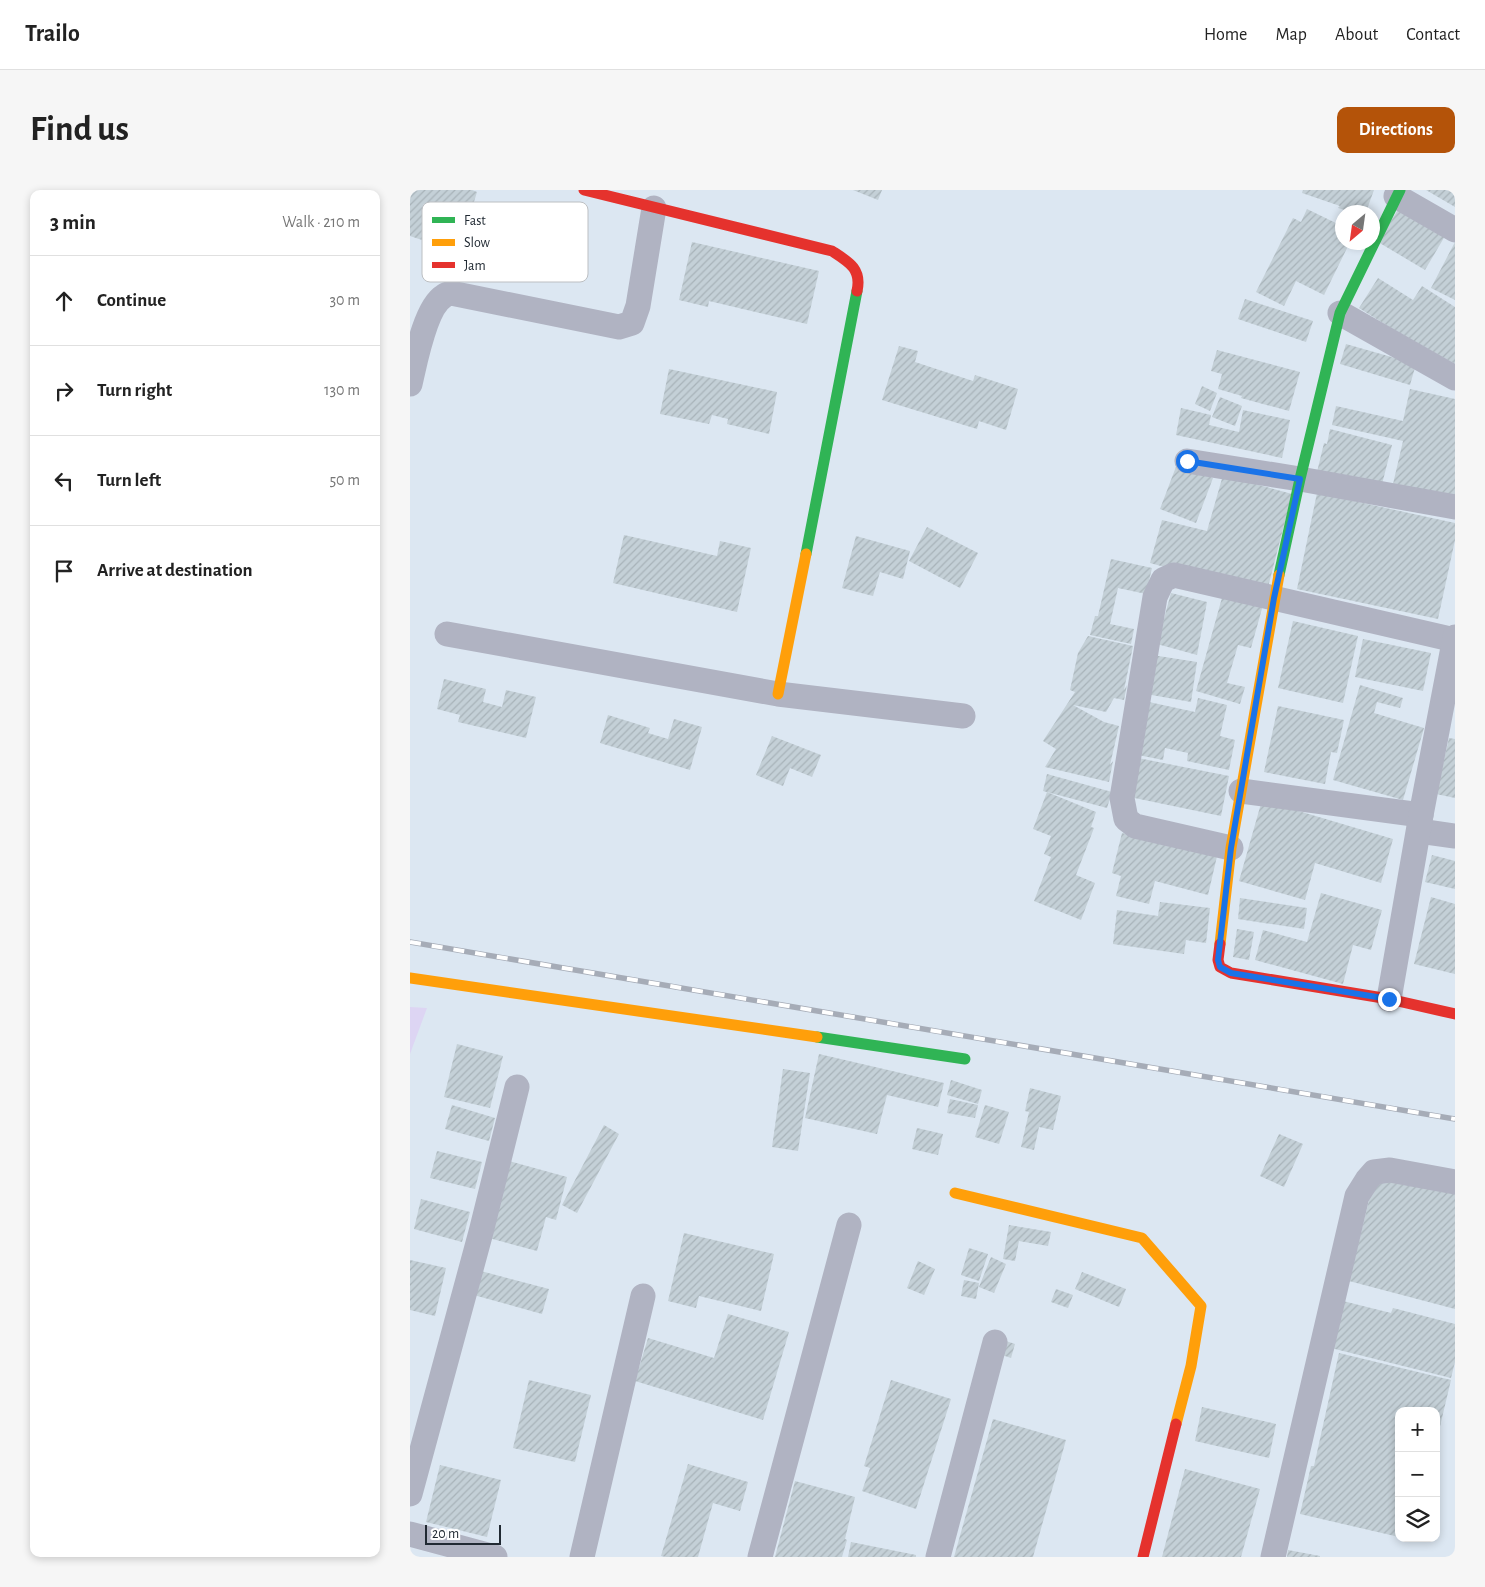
<!DOCTYPE html>
<meta charset="utf-8">
<style>
body{margin:0;font-family:"Alegreya Sans",sans-serif;background:#f6f6f6;color:#222}
.controls{position:absolute;right:15px;bottom:15px;display:grid;overflow:hidden;border-radius:10px;box-shadow:0 2px 8px #0003}
.controls button{width:45px;height:45px;display:grid;place-items:center;padding:0;border:0;border-bottom:1px solid #e0e0e0;background:#fff;color:#222;font:25px sans-serif}
.compass{position:absolute;left:925px;top:15px;width:45px;height:45px;border-radius:50%;background:#fff;box-shadow:0 2px 8px #0003;rotate:209deg}
.scale{position:absolute;left:15px;bottom:12px;width:76px;box-sizing:border-box;padding-left:5px;border:2px solid #212a33;border-top:0;font-size:14px;line-height:18px;white-space:nowrap;color:#212a33;-webkit-text-stroke:4px #fff;paint-order:stroke}
.stop{position:absolute;width:15px;height:15px;margin:-11px;border:4px solid #1a73e8;border-radius:50%;background:#fff}
.stop.end{background:#1a73e8;border-color:#fff;box-shadow:0 1px 5px #0008}
.list{margin:0;padding:0;list-style:none}
h2{display:flex;justify-content:space-between;align-items:center;height:65px;margin:0;padding:0 20px;font-size:21px}
h2 small{font-size:16px;font-weight:400;color:#767676}
.list li{display:grid;grid-template-columns:32px 1fr auto;gap:15px;align-items:center;box-sizing:border-box;height:90px;padding:0 20px;border-top:1px solid #e0e0e0}
.list b{display:block;font-size:19px;white-space:nowrap}
.list em{font-size:16px;font-style:normal;color:#767676}
.icon{flex:none;width:28px;height:28px;fill:none;stroke:currentColor;stroke-width:2;stroke-linecap:round;stroke-linejoin:round}
.map{position:relative;flex:none;width:1045px;height:1367px;overflow:hidden;border-radius:10px}
header{display:flex;align-items:center;gap:30px;box-sizing:border-box;height:70px;padding:0 25px;background:#fff;border-bottom:1px solid #e0e0e0}
header strong{font-size:24px}
nav{display:flex;gap:28px;margin-inline-start:auto;font-size:18px}
.intro{display:flex;align-items:center;justify-content:space-between;box-sizing:border-box;height:120px;padding:0 30px}
h1{margin:0;font-size:35px}
.button{padding:12px 22px;border-radius:10px;background:#b45309;color:#fff;font-size:18px;font-weight:700}
main{display:flex;gap:30px;padding:0 30px}
aside{flex:1;background:#fff;border-radius:10px;box-shadow:0 2px 8px #0003}
.map>svg:first-child{display:block}
.grass{fill:#ddd5f3}
.building{fill:url(#building-hatch)}
.lines{fill:none;stroke-linecap:round;stroke-linejoin:round}
.street{stroke:#b0b3c2;stroke-width:25}
.fast{stroke:#30b455;stroke-width:11}
.slow{stroke:#ff9f0a;stroke-width:11}
.jam{stroke:#e5322d;stroke-width:11}
.rail-casing{stroke:#a6acb7;stroke-width:5.5}
.rail{stroke:#fff;stroke-width:4;stroke-dasharray:11;stroke-linecap:butt}
.route{stroke:#1a73e8;stroke-width:6}
.key{fill:#fff;stroke:#bcbfc2;stroke-width:1}
.key-label{font-size:14px;fill:#212a33}
</style>
<header>
<strong>Trailo</strong>
<nav><a>Home</a><a>Map</a><a>About</a><a>Contact</a></nav>
</header>
<div class="intro"><h1>Find us</h1><a class="button">Directions</a></div>
<main>
<aside>
<h2>3 min<small>Walk · 210 m</small></h2>
<ul class="list">
<li><svg class="icon" aria-label="ahead" viewBox="0 0 24 24"><path d="M12 20V5M6 11l6-6 6 6"/></svg><div><b>Continue</b></div><em>30 m</em></li>
<li><svg class="icon" aria-label="right" viewBox="0 0 24 24"><path d="M7 20v-9h11M14 6l5 5-5 5"/></svg><div><b>Turn right</b></div><em>130 m</em></li>
<li><svg class="icon" aria-label="left" viewBox="0 0 24 24"><path d="M17 20v-9H6M10 6l-5 5 5 5"/></svg><div><b>Turn left</b></div><em>50 m</em></li>
<li><svg class="icon" aria-label="arrive" viewBox="0 0 24 24"><path d="M6 21V4h12l-3 4 3 4H6"/></svg><div><b>Arrive at destination</b></div></li>
</ul>
</aside>
<div class="map">
<svg width="1045" height="1367" viewBox="0 0 1045 1367">
<defs>
<pattern id="building-hatch" width="6" height="6" patternUnits="userSpaceOnUse" patternTransform="scale(1.25)"><rect width="6" height="6" fill="#c4d0d7"/><path d="M-1 1l2-2M0 6l6-6M5 7l2-2" fill="none" stroke="#a8b3b9"/></pattern>
</defs>
<rect width="100%" height="100%" fill="#dce7f2"/>
<!-- grass -->
<path class="grass" d="M 0,817 L 17,818 L 0,864 Z"/>
<!-- building -->
<g class="building">
<path d="M 0,0 L 62,0 L 67,2 L 49,61 L 34,56 L 38,41 L 16,34 L 12,50 L 0,46 Z"/>
<path d="M 443,0 L 472,0 L 468,10 Z"/>
<path d="M 893,0 L 964,0 L 956,22 L 941,22 L 928,18 L 930,16 L 892,3 Z"/>
<path d="M 1016,0 L 1045,0 L 1045,17 Z"/>
<path d="M 989,18 L 1035,46 L 1015,80 L 968,52 Z"/>
<path d="M 897,19 L 932,36 L 932,52 L 940,52 L 914,105 L 886,91 L 874,116 L 846,102 L 883,28 L 891,32 Z"/>
<path d="M 282,52 L 409,81 L 397,134 L 299,111 L 298,117 L 269,110 Z"/>
<path d="M 1045,52 L 1045,110 L 1021,98 Z"/>
<path d="M 968,88 L 1003,110 L 1012,96 L 1045,117 L 1045,174 L 984,140 L 949,118 Z"/>
<path d="M 835,109 L 903,131 L 896,152 L 828,129 Z"/>
<path d="M 936,154 L 1006,174 L 1000,195 L 930,174 Z"/>
<path d="M 489,156 L 508,161 L 505,172 L 563,191 L 565,185 L 608,199 L 596,240 L 569,231 L 567,239 L 472,210 Z"/>
<path d="M 807,160 L 890,182 L 879,221 L 831,208 L 832,206 L 808,199 L 812,184 L 801,181 Z"/>
<path d="M 259,179 L 367,202 L 359,244 L 317,234 L 318,229 L 302,225 L 299,234 L 250,224 Z"/>
<path d="M 792,196 L 807,203 L 800,221 L 785,214 Z"/>
<path d="M 1000,199 L 1045,209 L 1045,308 L 983,294 L 993,251 L 922,235 L 926,216 L 993,231 Z"/>
<path d="M 810,207 L 832,216 L 825,236 L 802,227 Z"/>
<path d="M 771,218 L 801,225 L 799,235 L 829,242 L 833,220 L 880,230 L 872,268 L 766,245 Z"/>
<path d="M 920,239 L 982,255 L 971,298 L 907,282 L 914,253 L 917,254 Z"/>
<path d="M 767,274 L 803,288 L 786,333 L 750,319 Z"/>
<path d="M 813,285 L 882,304 L 856,405 L 740,373 L 752,330 L 797,341 Z"/>
<path d="M 907,303 L 1045,333 L 1045,350 L 1028,429 L 887,399 Z"/>
<path d="M 517,337 L 568,363 L 550,398 L 499,371 Z"/>
<path d="M 214,345 L 307,366 L 310,351 L 341,358 L 327,422 L 203,393 Z"/>
<path d="M 446,346 L 500,361 L 493,389 L 470,382 L 463,406 L 432,398 Z"/>
<path d="M 701,369 L 742,378 L 736,404 L 708,398 L 700,434 L 724,439 L 721,454 L 680,445 L 685,426 L 688,426 Z"/>
<path d="M 761,403 L 797,412 L 787,465 L 747,454 Z"/>
<path d="M 813,404 L 853,415 L 841,458 L 828,455 L 817,493 L 835,497 L 830,514 L 786,501 Z"/>
<path d="M 883,431 L 948,446 L 933,513 L 868,498 Z"/>
<path d="M 678,446 L 723,456 L 714,500 L 717,495 L 714,510 L 704,508 L 696,522 L 663,515 L 694,532 L 709,536 L 700,575 L 703,571 L 699,592 L 635,577 L 646,559 L 633,551 L 665,502 L 660,500 L 668,463 Z"/>
<path d="M 953,449 L 1021,463 L 1013,501 L 945,487 Z"/>
<path d="M 742,465 L 787,472 L 781,512 L 736,504 Z"/>
<path d="M 34,489 L 76,499 L 73,512 L 92,517 L 96,500 L 126,507 L 116,548 L 48,532 L 50,525 L 27,519 Z"/>
<path d="M 950,495 L 993,508 L 990,518 L 967,512 L 964,523 L 1014,538 L 993,610 L 923,590 Z"/>
<path d="M 788,508 L 817,515 L 810,546 L 825,550 L 819,580 L 777,571 L 778,563 L 755,558 L 753,570 L 728,565 L 739,512 L 785,522 Z"/>
<path d="M 868,516 L 934,530 L 927,563 L 921,562 L 915,594 L 854,582 Z"/>
<path d="M 198,525 L 240,538 L 238,543 L 258,549 L 264,529 L 292,537 L 280,580 L 190,553 Z"/>
<path d="M 362,546 L 411,565 L 402,587 L 380,578 L 373,596 L 346,585 Z"/>
<path d="M 1039,548 L 1045,549 L 1045,608 L 1026,604 Z"/>
<path d="M 723,567 L 819,586 L 811,626 L 715,606 Z"/>
<path d="M 637,584 L 702,602 L 697,618 L 633,601 Z"/>
<path d="M 637,602 L 686,622 L 681,637 L 684,638 L 666,685 L 685,693 L 671,730 L 624,711 L 641,667 L 634,664 L 641,646 L 623,639 Z"/>
<path d="M 852,610 L 983,649 L 971,693 L 905,673 L 895,710 L 829,691 Z"/>
<path d="M 712,643 L 753,653 L 808,662 L 798,705 L 745,691 L 739,714 L 706,706 L 711,686 L 702,683 Z"/>
<path d="M 1022,665 L 1045,671 L 1045,699 L 1015,692 Z"/>
<path d="M 911,703 L 972,720 L 961,760 L 943,755 L 933,794 L 845,770 L 853,740 L 897,752 Z"/>
<path d="M 1021,707 L 1045,714 L 1045,784 L 1004,774 Z"/>
<path d="M 830,708 L 897,718 L 894,739 L 828,729 Z"/>
<path d="M 750,712 L 800,718 L 796,753 L 776,750 L 774,764 L 703,754 L 707,720 L 748,726 Z"/>
<path d="M 827,739 L 844,742 L 839,770 L 823,767 Z"/>
<path d="M 47,854 L 93,866 L 80,918 L 34,907 Z"/>
<path d="M 409,864 L 534,893 L 528,917 L 477,905 L 467,944 L 395,928 Z"/>
<path d="M 373,879 L 400,883 L 388,961 L 362,957 Z"/>
<path d="M 541,890 L 572,900 L 568,914 L 537,905 Z"/>
<path d="M 620,898 L 651,906 L 643,940 L 629,937 L 624,960 L 611,957 L 619,922 L 615,921 Z"/>
<path d="M 540,909 L 568,915 L 565,928 L 537,923 Z"/>
<path d="M 42,915 L 85,928 L 79,951 L 35,939 Z"/>
<path d="M 575,915 L 599,922 L 589,954 L 565,947 Z"/>
<path d="M 194,935 L 209,944 L 167,1023 L 152,1015 Z"/>
<path d="M 507,938 L 533,944 L 528,965 L 502,959 Z"/>
<path d="M 869,944 L 893,954 L 874,997 L 850,986 Z"/>
<path d="M 27,961 L 72,972 L 65,999 L 20,988 Z"/>
<path d="M 99,971 L 157,987 L 146,1030 L 136,1027 L 127,1061 L 79,1048 Z"/>
<path d="M 966,982 L 1045,1002 L 1045,1119 L 939,1091 Z"/>
<path d="M 11,1009 L 60,1022 L 52,1052 L 4,1039 Z"/>
<path d="M 599,1035 L 641,1042 L 638,1056 L 609,1051 L 605,1071 L 593,1069 Z"/>
<path d="M 274,1043 L 364,1064 L 351,1121 L 289,1106 L 286,1118 L 258,1111 Z"/>
<path d="M 559,1058 L 578,1064 L 569,1091 L 551,1085 Z"/>
<path d="M 581,1067 L 596,1074 L 584,1103 L 569,1097 Z"/>
<path d="M 0,1070 L 36,1078 L 25,1126 L 0,1120 Z"/>
<path d="M 508,1071 L 525,1079 L 514,1105 L 497,1098 Z"/>
<path d="M 67,1080 L 139,1099 L 132,1124 L 60,1104 Z"/>
<path d="M 672,1082 L 716,1099 L 709,1117 L 665,1099 Z"/>
<path d="M 554,1090 L 569,1093 L 566,1109 L 551,1106 Z"/>
<path d="M 646,1099 L 663,1105 L 658,1118 L 641,1112 Z"/>
<path d="M 933,1111 L 981,1123 L 983,1118 L 1045,1134 L 1045,1172 L 1041,1188 L 921,1158 Z"/>
<path d="M 318,1124 L 379,1142 L 353,1230 L 225,1191 L 238,1148 L 304,1168 Z"/>
<path d="M 587,1148 L 605,1154 L 601,1168 L 583,1162 Z"/>
<path d="M 929,1163 L 1041,1190 L 1027,1249 L 1026,1221 L 989,1221 L 989,1347 L 890,1324 L 901,1276 L 904,1276 Z"/>
<path d="M 119,1190 L 181,1205 L 165,1272 L 103,1258 Z"/>
<path d="M 481,1190 L 541,1209 L 506,1319 L 452,1301 L 460,1278 L 454,1276 Z"/>
<path d="M 792,1217 L 866,1234 L 859,1268 L 785,1251 Z"/>
<path d="M 583,1229 L 656,1250 L 623,1367 L 544,1367 Z"/>
<path d="M 278,1274 L 338,1292 L 330,1321 L 303,1313 L 288,1367 L 256,1367 L 251,1366 Z"/>
<path d="M 30,1275 L 91,1290 L 77,1347 L 16,1332 Z"/>
<path d="M 775,1279 L 850,1299 L 831,1367 L 752,1367 Z"/>
<path d="M 385,1291 L 445,1307 L 435,1349 L 437,1350 L 432,1367 L 365,1367 Z"/>
<path d="M 441,1352 L 506,1365 L 506,1367 L 438,1367 Z"/>
<path d="M 878,1360 L 910,1366 L 910,1367 L 877,1367 Z"/>
</g>
<g class="lines">
<!-- street -->
<g class="street">
<path d="M 986,6 L 1045,40"/>
<path d="M 930,123 L 1045,188"/>
<path d="M 0,194 C 5,173 15,117 34,106 C 36,104 39,104 41,103 L 209,137 L 222,133 L 228,116 L 244,18"/>
<path d="M 777,271 L 890,289 L 1045,317"/>
<path d="M 37,444 L 368,504 L 553,526"/>
<path d="M 831,601 L 1011,625"/>
<path d="M 1009,641 L 1045,646"/>
<path d="M 821,658 L 725,636 L 716,629 L 712,608 L 745,407 L 753,390 L 764,385 L 1045,450"/>
<path d="M 979,809 L 1011,625 L 1045,447"/>
<path d="M 0,1304 L 71,1042 L 107,897"/>
<path d="M 0,1344 L 85,1367"/>
<path d="M 172,1367 L 233,1106"/>
<path d="M 350,1367 L 439,1035"/>
<path d="M 528,1367 L 585,1152"/>
<path d="M 863,1367 L 947,1006 L 957,990 L 964,982 L 980,980 L 1045,992"/>
</g>
<!-- fast -->
<g class="fast">
<path d="M 396,364 L 447,101"/>
<path d="M 869,385 L 890,289 L 930,123 L 990,0"/>
<path d="M 407,847 L 555,869"/>
</g>
<!-- slow -->
<g class="slow">
<path d="M 368,504 L 396,364"/>
<path d="M 810,754 L 821,658 L 869,385"/>
<path d="M 0,788 L 407,847"/>
<path d="M 545,1003 L 732,1048 L 791,1116 L 781,1176 L 766,1234"/>
</g>
<!-- jam -->
<g class="jam">
<path d="M 174,0 L 422,61 C 439,72 452,79 447,101"/>
<path d="M 810,754 L 808,770 L 810,777 L 821,783 L 979,809 L 1045,824"/>
<path d="M 733,1367 L 766,1234"/>
</g>
<!-- rail casing -->
<g class="rail-casing">
<path id="rail" d="M 0,752 L 1045,929"/>
</g>
<!-- rail -->
<use href="#rail" class="rail"/>
</g>
<g class="lines">
<!-- route -->
<path class="route" d="M 777,271 L 890,289 L 864,408 L 821,658 L 808,770 L 810,777 L 821,783 L 979,809"/>
</g>
<!-- legend -->
<rect x="12" y="12" width="166" height="80" rx="8" class="key"/>
<rect x="22" y="27" width="23" height="6" fill="#30b455"/>
<rect x="22" y="49" width="23" height="7" fill="#ff9f0a"/>
<rect x="22" y="72" width="23" height="6" fill="#e5322d"/>
<g class="key-label">
<text x="54" y="35">Fast</text>
<text x="54" y="57">Slow</text>
<text x="54" y="80">Jam</text>
</g>
</svg>
<div class="controls">
<button>+</button>
<button>−</button>
<button><svg class="icon" aria-label="layers" viewBox="0 0 24 24"><path d="M12 4l9 5-9 5-9-5zM3 14l9 5 9-5"/></svg></button>
</div>
<svg class="compass" viewBox="-18 -18 36 36"><path d="M0-13l5 13h-10z" fill="#e53935"/><path d="M0 13l5-13h-10z" fill="#767676"/></svg>
<div class="scale">20 m</div>
<div class="stop" style="left:777px;top:271px"></div>
<div class="stop end" style="left:979px;top:809px"></div>
</div>
</main>
